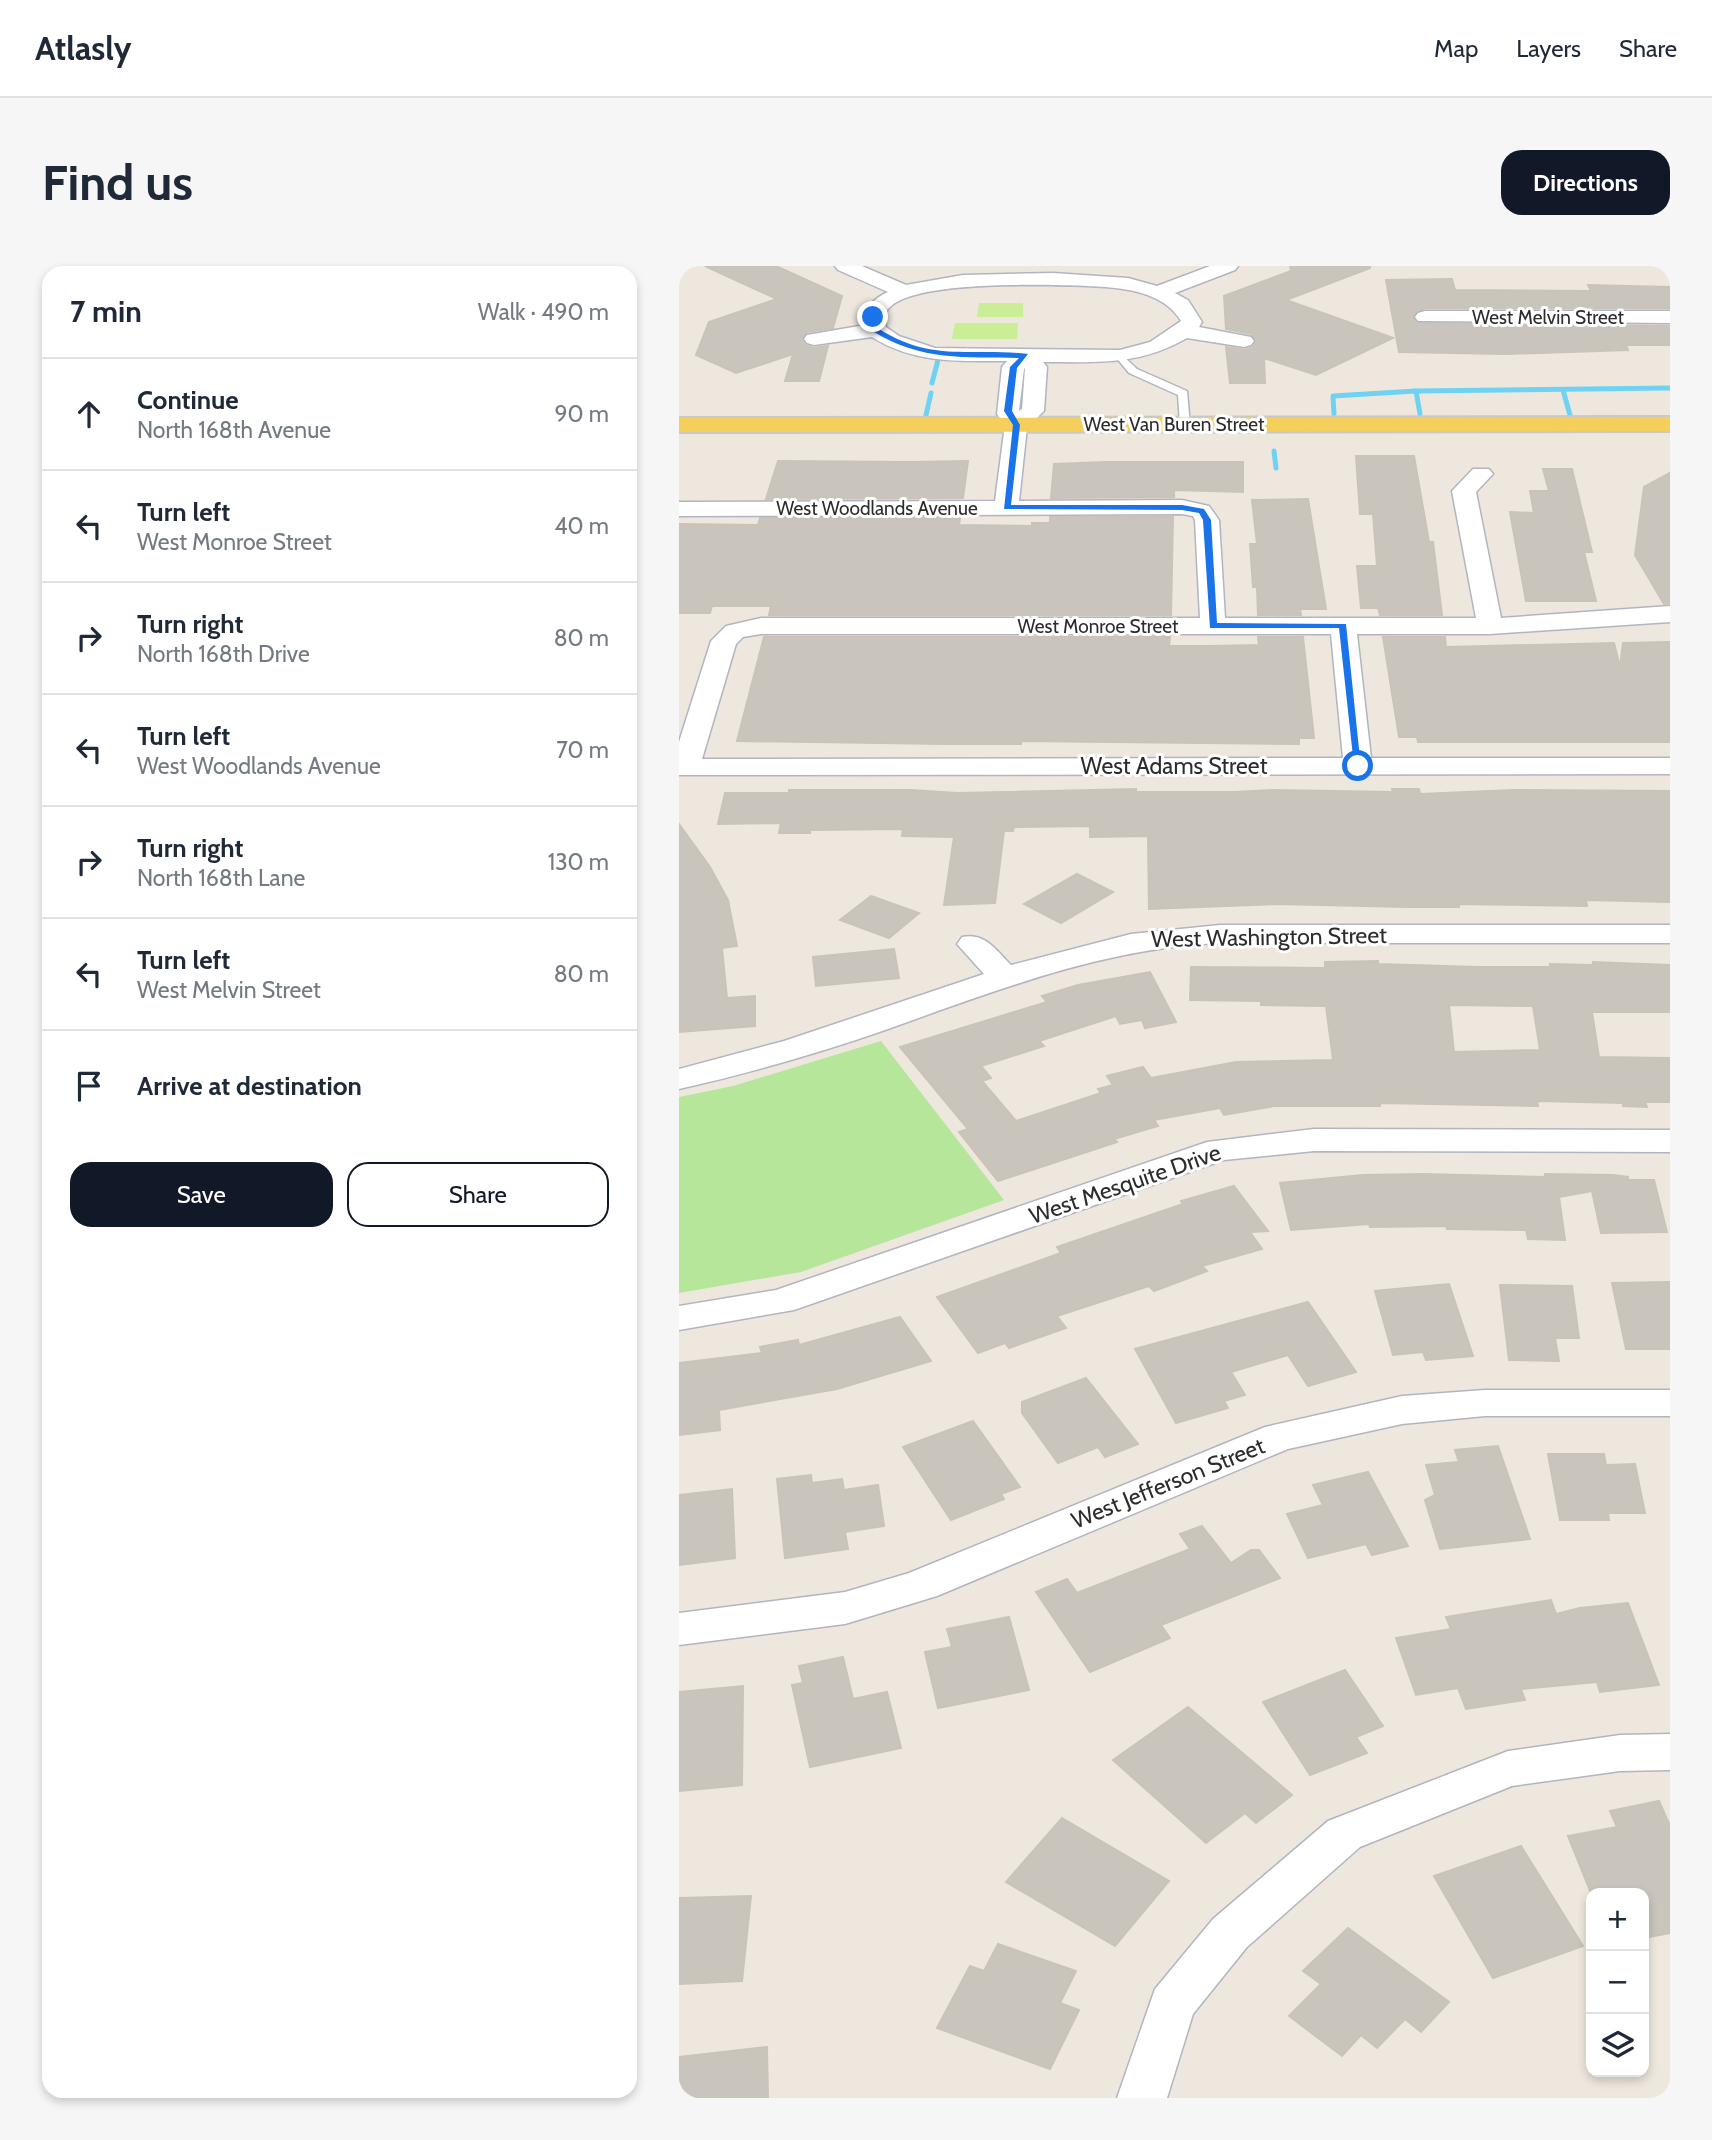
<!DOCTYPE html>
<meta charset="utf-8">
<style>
body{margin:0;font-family:Cabin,sans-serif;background:#f6f6f7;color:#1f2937}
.controls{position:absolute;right:21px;bottom:21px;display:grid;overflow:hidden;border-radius:14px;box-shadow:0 4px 10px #0003}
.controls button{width:63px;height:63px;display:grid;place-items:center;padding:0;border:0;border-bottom:2px solid #e0e1e3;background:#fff;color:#1f2937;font:35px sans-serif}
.stop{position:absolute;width:21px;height:21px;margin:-16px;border:5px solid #1a73e8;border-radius:50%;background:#fff}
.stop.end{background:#1a73e8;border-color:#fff;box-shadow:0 2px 7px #0008}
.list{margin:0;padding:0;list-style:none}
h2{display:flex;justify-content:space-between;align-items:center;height:91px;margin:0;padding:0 28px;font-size:30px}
h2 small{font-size:23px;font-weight:400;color:#747a83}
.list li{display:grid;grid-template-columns:46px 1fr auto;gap:21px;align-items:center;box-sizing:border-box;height:112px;padding:0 28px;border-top:2px solid #e0e1e3}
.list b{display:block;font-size:26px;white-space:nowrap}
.list p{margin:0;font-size:23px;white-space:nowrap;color:#747a83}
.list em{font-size:23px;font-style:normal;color:#747a83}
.actions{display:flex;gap:14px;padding:21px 28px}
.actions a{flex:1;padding:16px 0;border:2px solid #111827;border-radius:21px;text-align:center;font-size:24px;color:#111827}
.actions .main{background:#111827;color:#fff}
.icon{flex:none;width:38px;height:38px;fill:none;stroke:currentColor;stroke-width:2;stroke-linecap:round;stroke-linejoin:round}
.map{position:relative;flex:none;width:991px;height:1832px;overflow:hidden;border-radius:21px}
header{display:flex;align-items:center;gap:42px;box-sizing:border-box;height:98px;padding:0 35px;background:#fff;border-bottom:2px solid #e0e1e3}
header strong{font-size:33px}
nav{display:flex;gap:38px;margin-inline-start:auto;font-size:24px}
.intro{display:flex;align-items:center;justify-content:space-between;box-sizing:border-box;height:168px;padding:0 42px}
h1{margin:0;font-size:49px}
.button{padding:18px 32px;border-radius:21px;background:#111827;color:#fff;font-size:24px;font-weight:700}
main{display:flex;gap:42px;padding:0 42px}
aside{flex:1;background:#fff;border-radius:21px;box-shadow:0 4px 10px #0003}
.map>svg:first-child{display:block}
.green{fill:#b5e699}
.pitch{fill:#c9ee95}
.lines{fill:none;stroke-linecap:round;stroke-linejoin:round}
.stream{stroke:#6fd2f3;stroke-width:5}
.building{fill:#c9c5bd;stroke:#cac3b7;stroke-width:2;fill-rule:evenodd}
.lane-casing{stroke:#b2b5c0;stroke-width:3}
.street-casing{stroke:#b2b5c0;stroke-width:3}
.primary-casing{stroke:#c8c8c8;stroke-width:4}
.lane{fill:#fff;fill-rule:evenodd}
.street{fill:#fff;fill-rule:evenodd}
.primary{fill:#f5cf5c;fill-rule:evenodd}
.route{fill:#1a73e8}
.labels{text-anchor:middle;stroke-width:6;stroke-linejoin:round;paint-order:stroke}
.far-street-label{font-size:19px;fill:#2c2c2c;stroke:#fff}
.street-label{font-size:23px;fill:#2c2c2c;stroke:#fff}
</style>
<header>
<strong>Atlasly</strong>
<nav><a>Map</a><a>Layers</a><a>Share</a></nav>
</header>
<div class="intro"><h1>Find us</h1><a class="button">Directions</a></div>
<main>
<aside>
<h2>7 min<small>Walk · 490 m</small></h2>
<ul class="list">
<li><svg class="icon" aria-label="ahead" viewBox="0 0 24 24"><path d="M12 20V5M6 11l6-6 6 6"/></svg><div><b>Continue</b><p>North 168th Avenue</p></div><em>90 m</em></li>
<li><svg class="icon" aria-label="left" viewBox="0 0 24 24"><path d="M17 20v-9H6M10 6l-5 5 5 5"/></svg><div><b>Turn left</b><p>West Monroe Street</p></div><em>40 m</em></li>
<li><svg class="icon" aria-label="right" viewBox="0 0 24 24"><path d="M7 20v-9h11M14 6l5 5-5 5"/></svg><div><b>Turn right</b><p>North 168th Drive</p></div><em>80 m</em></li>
<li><svg class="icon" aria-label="left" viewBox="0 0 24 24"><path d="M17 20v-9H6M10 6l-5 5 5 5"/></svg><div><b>Turn left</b><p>West Woodlands Avenue</p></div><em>70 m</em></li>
<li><svg class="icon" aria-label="right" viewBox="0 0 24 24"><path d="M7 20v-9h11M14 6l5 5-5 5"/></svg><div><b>Turn right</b><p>North 168th Lane</p></div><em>130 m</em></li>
<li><svg class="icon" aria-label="left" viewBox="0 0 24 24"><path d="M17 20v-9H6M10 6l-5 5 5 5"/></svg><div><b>Turn left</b><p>West Melvin Street</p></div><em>80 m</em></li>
<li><svg class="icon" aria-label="arrive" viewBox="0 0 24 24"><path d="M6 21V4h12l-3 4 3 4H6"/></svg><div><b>Arrive at destination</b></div></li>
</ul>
<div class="actions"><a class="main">Save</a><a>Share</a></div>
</aside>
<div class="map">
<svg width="991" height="1832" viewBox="0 0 991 1832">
<rect width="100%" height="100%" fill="#eee7de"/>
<!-- green -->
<path class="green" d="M 202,775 L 325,934 L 122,1006 L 0,1027 L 0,831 L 54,820 Z"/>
<!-- pitch -->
<g class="pitch">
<path d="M 300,37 L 344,37 L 344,51 L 298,51 Z"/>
<path d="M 276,57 L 339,57 L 338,73 L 273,73 Z"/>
</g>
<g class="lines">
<!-- stream -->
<g class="stream">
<path d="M 253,117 L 259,94"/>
<path d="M 884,124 L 891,149"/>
<path d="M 737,125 L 741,148"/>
<path d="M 655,148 L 654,130 L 737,125 L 991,122"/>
<path d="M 247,149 L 252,127"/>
<path d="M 595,185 L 597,202"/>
</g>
</g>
<!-- building -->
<g class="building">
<path d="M 26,0 L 97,0 L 163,30 L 154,62 L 128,66 L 122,73 L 126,79 L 134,82 L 149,80 L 140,115 L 106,115 L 114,88 L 57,107 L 17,89 L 30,56 L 98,33 Z"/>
<path d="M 611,0 L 691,0 L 691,2 L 607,34 L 714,72 L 637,109 L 585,92 L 586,117 L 551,117 L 547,81 L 566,84 L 574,81 L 578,75 L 572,68 L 547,63 L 545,30 L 612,5 Z"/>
<path d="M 773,13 L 776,24 L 912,25 L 909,19 L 991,21 L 991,42 L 746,42 L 734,49 L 737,57 L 991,60 L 991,79 L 947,79 L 949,84 L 828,88 L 720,86 L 707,14 Z"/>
<path d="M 677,190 L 735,190 L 750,276 L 754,276 L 763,349 L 701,349 L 699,342 L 682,342 L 678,300 L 698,300 L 694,248 L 681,248 Z"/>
<path d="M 99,195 L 233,196 L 289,195 L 284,232 L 87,233 Z"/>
<path d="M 427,196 L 564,196 L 564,226 L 495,224 L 495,231 L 372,232 L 375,198 Z"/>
<path d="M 864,203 L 893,203 L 913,286 L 905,286 L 917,335 L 847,335 L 831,246 L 855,247 L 851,225 L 870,225 Z"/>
<path d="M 991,207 L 991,337 L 985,338 L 956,289 L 965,221 Z"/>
<path d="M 629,233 L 647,343 L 621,343 L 622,349 L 579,349 L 578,321 L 574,321 L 571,278 L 578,278 L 573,234 Z"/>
<path d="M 371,251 L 494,251 L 492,349 L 90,349 L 92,340 L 33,340 L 31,347 L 0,347 L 0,258 L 79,259 L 81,252 L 281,252 L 280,259 L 353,260 L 353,257 L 371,257 Z"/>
<path d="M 85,371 L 491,371 L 490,380 L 532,380 L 580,379 L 579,371 L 624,371 L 635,472 L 620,472 L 620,478 L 342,475 L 342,478 L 268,478 L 58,475 Z"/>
<path d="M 704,371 L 766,371 L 767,381 L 935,377 L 941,401 L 944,377 L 991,376 L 991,476 L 739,476 L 738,471 L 720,471 Z"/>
<path d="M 457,523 L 457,526 L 557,526 L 594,524 L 714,526 L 713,523 L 740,523 L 741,528 L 835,524 L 991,525 L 991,636 L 907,634 L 908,640 L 780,638 L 780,641 L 729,641 L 599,638 L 470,643 L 469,570 L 411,571 L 411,560 L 335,561 L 334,565 L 325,565 L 316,637 L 265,639 L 275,571 L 223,570 L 224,563 L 131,564 L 131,567 L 100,567 L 102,557 L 39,558 L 46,527 L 110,527 L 110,524 L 232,524 L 278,527 Z"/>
<path d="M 0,558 L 31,601 L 49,634 L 58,680 L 43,682 L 48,732 L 76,730 L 76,760 L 0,766 Z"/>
<path d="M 398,608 L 434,626 L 382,657 L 345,638 Z"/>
<path d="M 192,630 L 240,647 L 210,672 L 161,654 Z"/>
<path d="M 215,683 L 220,712 L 137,720 L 134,691 Z"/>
<path d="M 699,695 L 699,698 L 799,701 L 871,701 L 871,698 L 914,699 L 914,696 L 991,699 L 991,746 L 913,746 L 920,791 L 991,792 L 991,836 L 966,836 L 968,841 L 944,840 L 944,837 L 858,835 L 859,840 L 701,837 L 701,840 L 595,840 L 545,849 L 541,842 L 475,854 L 479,860 L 435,873 L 438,876 L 319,915 L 280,866 L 289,863 L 221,781 L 368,736 L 363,730 L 399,719 L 471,706 L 497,756 L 466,762 L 463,754 L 441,758 L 437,750 L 360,775 L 365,780 L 302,800 L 312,812 L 303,815 L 337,855 L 422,827 L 419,823 L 434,819 L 428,810 L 464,801 L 472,812 L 557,796 L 654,794 L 647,740 L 582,739 L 582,735 L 511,734 L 512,701 L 646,702 L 646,696 ZM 770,739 L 854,740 L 861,784 L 775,786 Z"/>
<path d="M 743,908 L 866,911 L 866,908 L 934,909 L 949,911 L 949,914 L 975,914 L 988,966 L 922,967 L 913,925 L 880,931 L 886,974 L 849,973 L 847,964 L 768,963 L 767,960 L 691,961 L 690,958 L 612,964 L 601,917 L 684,909 Z"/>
<path d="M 555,920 L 589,965 L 571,966 L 583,983 L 523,1000 L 528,1005 L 475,1025 L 470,1020 L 378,1050 L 387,1062 L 330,1082 L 326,1077 L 299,1087 L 258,1031 L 382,987 L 378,981 L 504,938 L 502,935 Z"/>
<path d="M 991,1016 L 991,1083 L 947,1083 L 933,1017 Z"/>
<path d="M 770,1018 L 794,1090 L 747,1094 L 744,1086 L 714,1089 L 696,1025 Z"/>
<path d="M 821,1019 L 893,1020 L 900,1072 L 876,1072 L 880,1095 L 830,1094 Z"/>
<path d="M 629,1036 L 677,1106 L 629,1120 L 609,1089 L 552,1106 L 566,1129 L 545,1135 L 549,1142 L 497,1157 L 456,1083 Z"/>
<path d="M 221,1051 L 252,1095 L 158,1123 L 40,1144 L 41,1164 L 0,1169 L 0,1097 L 83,1087 L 81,1081 L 119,1074 L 120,1079 Z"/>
<path d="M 407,1112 L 459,1178 L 426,1191 L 419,1181 L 379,1197 L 343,1147 L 343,1136 Z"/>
<path d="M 294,1155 L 341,1221 L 322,1228 L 325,1233 L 272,1254 L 224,1181 Z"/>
<path d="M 819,1180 L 851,1273 L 761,1283 L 746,1234 L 756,1229 L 747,1199 L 780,1196 L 776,1184 Z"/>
<path d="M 869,1188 L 925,1188 L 927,1199 L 956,1198 L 966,1247 L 929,1247 L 930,1254 L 881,1254 Z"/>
<path d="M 689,1206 L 729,1280 L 693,1289 L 687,1278 L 629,1292 L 608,1248 L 644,1239 L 634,1219 Z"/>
<path d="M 132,1209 L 133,1217 L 163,1213 L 165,1224 L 199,1219 L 205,1260 L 166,1266 L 169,1283 L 106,1292 L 98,1213 Z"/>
<path d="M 53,1223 L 56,1292 L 0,1299 L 0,1229 Z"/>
<path d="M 523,1260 L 552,1297 L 572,1284 L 580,1284 L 601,1312 L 482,1359 L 491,1372 L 411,1406 L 357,1326 L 388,1313 L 398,1327 L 511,1283 L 501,1268 Z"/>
<path d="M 872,1334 L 877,1348 L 901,1342 L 949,1337 L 980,1419 L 921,1426 L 918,1416 L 842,1423 L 846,1434 L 787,1443 L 779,1422 L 737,1429 L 717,1372 L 772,1363 L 767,1351 Z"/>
<path d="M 330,1351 L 350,1424 L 259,1442 L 246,1386 L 273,1381 L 268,1363 Z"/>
<path d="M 164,1391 L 174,1433 L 208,1426 L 222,1482 L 131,1501 L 113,1419 L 124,1417 L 120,1400 Z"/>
<path d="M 666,1404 L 704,1460 L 677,1471 L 688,1487 L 631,1509 L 584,1436 Z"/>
<path d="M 64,1420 L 63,1519 L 0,1525 L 0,1426 Z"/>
<path d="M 509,1441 L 613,1529 L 577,1557 L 566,1547 L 527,1577 L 434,1494 Z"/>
<path d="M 980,1535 L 991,1560 L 991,1667 L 965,1672 L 965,1627 L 912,1627 L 889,1570 L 938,1561 L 931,1545 Z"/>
<path d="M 383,1552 L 490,1615 L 436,1680 L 327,1616 Z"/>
<path d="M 842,1580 L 904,1680 L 814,1712 L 755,1610 Z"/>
<path d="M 72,1630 L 63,1715 L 0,1718 L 0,1632 Z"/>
<path d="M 669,1662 L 770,1736 L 742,1766 L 726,1753 L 698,1782 L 682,1769 L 663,1790 L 610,1750 L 642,1718 L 624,1705 Z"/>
<path d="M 319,1678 L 397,1705 L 381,1737 L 400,1744 L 371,1803 L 258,1762 L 291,1700 L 305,1705 Z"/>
<path d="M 88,1781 L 89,1832 L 0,1832 L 0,1791 Z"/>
</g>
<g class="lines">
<!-- lane casing -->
<g class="lane-casing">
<path id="lane" d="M 441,87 L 458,103 L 508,125 L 511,160 L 501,158 L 499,129 L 450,107 L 436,90 Z"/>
</g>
<!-- street casing -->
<g class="street-casing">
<g id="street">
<path d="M 156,0 L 183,0 L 227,19 L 284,9 L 374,7 L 449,12 L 478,20 L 531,0 L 559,0 L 556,4 L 496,27 L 509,34 L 523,56 L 520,61 L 572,71 L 575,75 L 572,79 L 565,81 L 508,72 C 460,100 417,96 364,96 L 368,101 L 365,145 L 348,161 L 340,235 L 503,234 L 530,240 L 540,254 L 546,352 L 797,352 L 773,225 L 794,203 L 810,203 L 814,208 L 797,226 L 822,352 L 991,340 L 991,356 L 811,368 L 678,368 L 692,492 L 991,492 L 991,508 L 0,509 L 0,476 L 32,375 L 47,360 L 82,352 L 521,352 L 516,254 L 514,250 L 503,248 L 0,250 L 0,236 L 316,235 L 326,159 L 318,148 L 323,101 L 328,95 C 279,95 236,98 193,71 L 135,79 L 128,77 L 125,73 L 128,69 L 186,59 C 184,43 195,32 209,26 L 159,4 ZM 374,19 C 415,21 479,16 502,55 L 471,76 L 441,84 L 256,82 L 220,70 L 207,61 C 207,60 205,52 206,50 C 212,15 346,19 374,19 ZM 346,102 L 343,143 L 340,145 L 345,103 ZM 82,368 L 652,368 L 664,492 L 23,493 L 57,378 L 64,371 Z"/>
<path d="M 746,45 L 991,45 L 991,57 L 739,55 L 736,51 L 739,47 Z"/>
<path d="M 541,659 L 991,659 L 991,677 L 541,677 C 425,682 318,724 209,763 C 140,787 71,807 0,823 L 0,803 L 105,775 L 305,708 L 278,678 L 283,671 C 306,666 317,684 332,699 L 452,668 Z"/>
<path d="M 635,863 L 991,864 L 991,886 L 635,885 L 545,894 L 115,1044 L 0,1064 L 0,1040 L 97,1024 L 528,876 Z"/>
<path d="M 806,1124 L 991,1124 L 991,1150 L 806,1150 L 723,1158 L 609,1183 L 258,1330 L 166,1358 L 0,1379 L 0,1347 L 166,1326 L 230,1307 L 586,1161 L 723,1130 Z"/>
<path d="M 991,1468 L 991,1504 L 941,1505 L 833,1520 L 681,1581 L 568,1681 L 514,1748 L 488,1832 L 438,1832 L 476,1723 L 534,1653 L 649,1555 L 829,1485 L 941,1469 Z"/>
</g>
</g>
<!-- primary casing -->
<g class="primary-casing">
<path id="primary" d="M 991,151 L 991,165 L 0,166 L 0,152 Z"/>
</g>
<!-- lane -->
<use href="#lane" class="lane"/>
<!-- street -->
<use href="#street" class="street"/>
<!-- primary -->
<use href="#primary" class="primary"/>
</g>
<!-- route -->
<path class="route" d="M 194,49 L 197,51 L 200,63 C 254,97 292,81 349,88 L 338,102 L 333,145 L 341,159 L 332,239 L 503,239 L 525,243 L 532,254 L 538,357 L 667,358 L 682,502 L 675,500 L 660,362 L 531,362 L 524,254 L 520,247 L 503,244 L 325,243 L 334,159 L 325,145 L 331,101 L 340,92 C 287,91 242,95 195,66 L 190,51 Z"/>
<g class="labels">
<!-- far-street labels -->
<g class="far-street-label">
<text x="869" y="58">West Melvin Street</text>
<text x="495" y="165">West Van Buren Street</text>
<text x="198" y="249">West Woodlands Avenue</text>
<text x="419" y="367">West Monroe Street</text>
</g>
<!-- street labels -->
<g class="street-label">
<text x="495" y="508">West Adams Street</text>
<text transform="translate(590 671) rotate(-1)" y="8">West Washington Street</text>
<text transform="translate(446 918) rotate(-19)" y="8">West Mesquite Drive</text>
<text transform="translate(489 1217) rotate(-22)" y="8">West Jefferson Street</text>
</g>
</g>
</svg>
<div class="controls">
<button>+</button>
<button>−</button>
<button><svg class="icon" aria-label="layers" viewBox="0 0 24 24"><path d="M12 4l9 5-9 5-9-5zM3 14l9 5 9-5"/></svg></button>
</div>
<div class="stop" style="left:679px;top:500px"></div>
<div class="stop end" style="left:194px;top:51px"></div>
</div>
</main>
